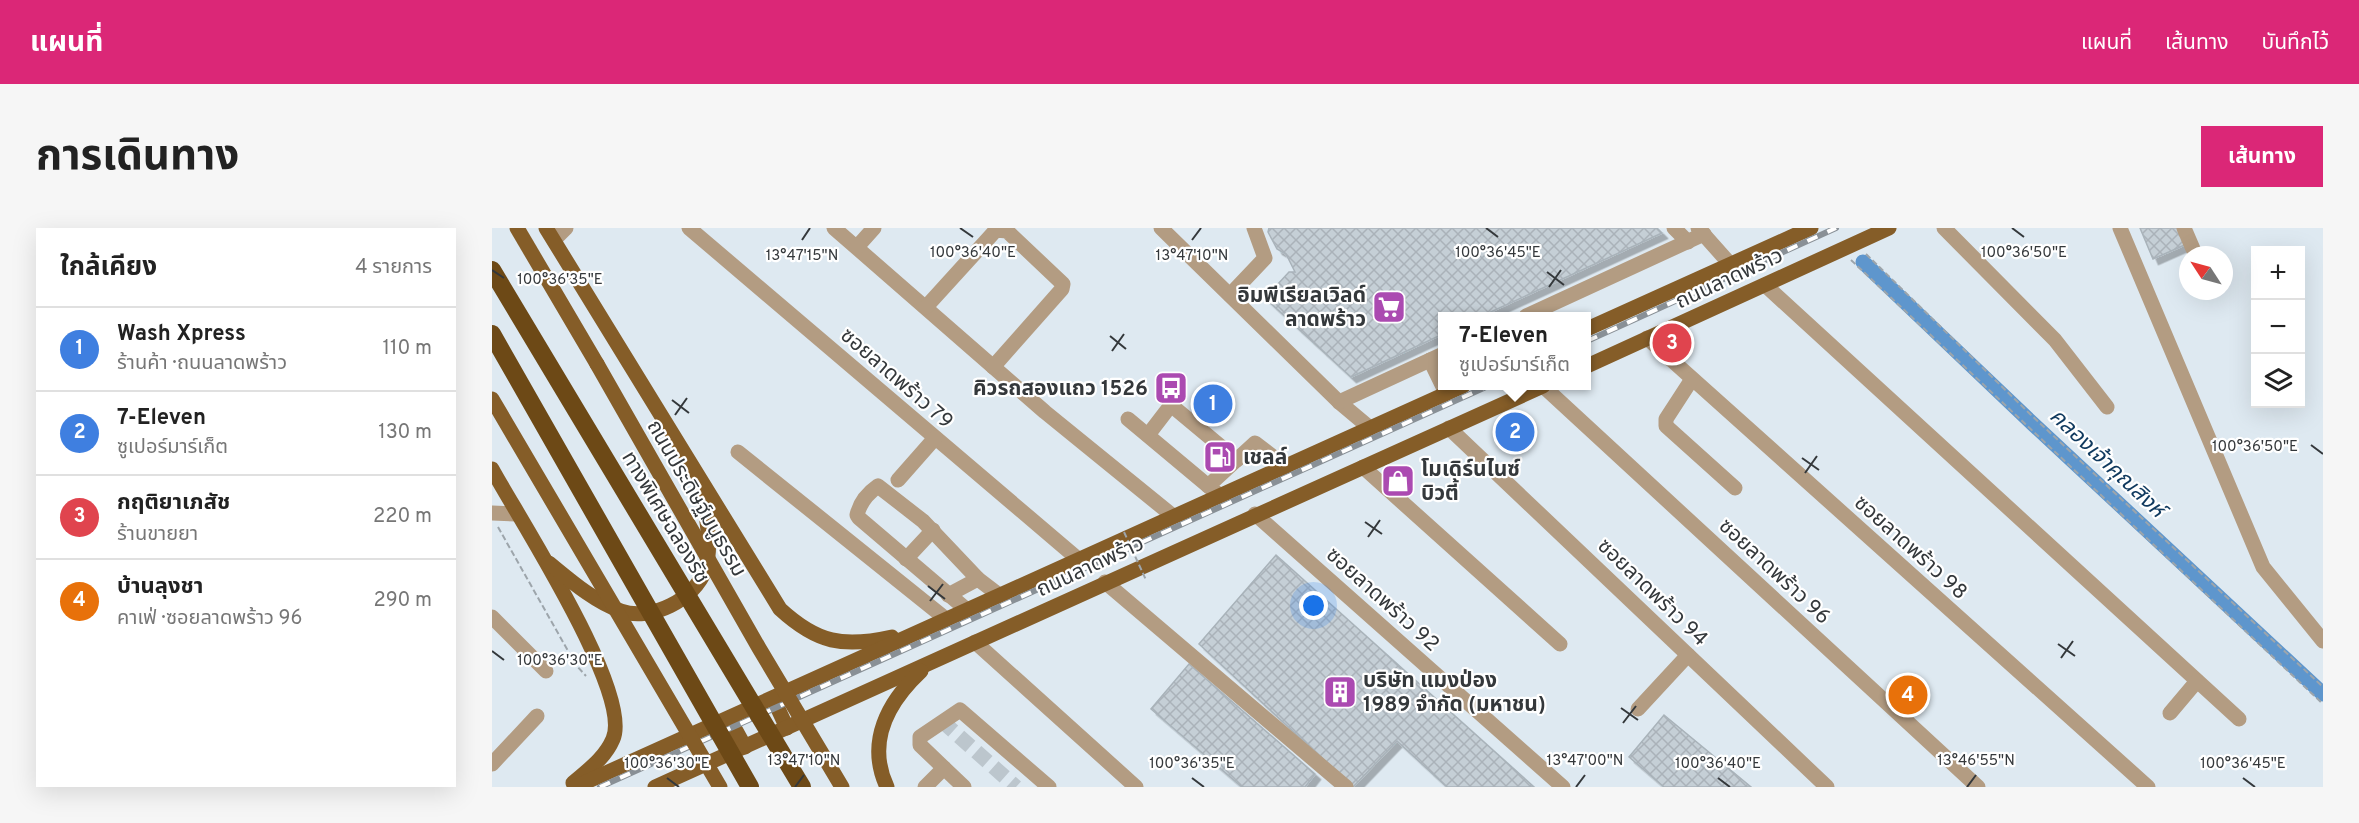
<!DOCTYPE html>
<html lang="th">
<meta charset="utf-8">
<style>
body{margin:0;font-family:Overpass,"Noto Sans Thai",sans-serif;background:#f6f6f6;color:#222}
.controls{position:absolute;right:18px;top:18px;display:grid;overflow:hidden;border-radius:0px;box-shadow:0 6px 24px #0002}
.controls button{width:54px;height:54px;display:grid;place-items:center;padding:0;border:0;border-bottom:2px solid #e0e0e0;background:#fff;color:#222;font:30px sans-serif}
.compass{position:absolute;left:1687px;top:18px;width:54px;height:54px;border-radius:50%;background:#fff;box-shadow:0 6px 24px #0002;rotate:306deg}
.you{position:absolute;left:822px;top:378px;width:21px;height:21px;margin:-15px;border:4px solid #fff;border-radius:50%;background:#1a73e8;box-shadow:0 0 0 9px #1a73e833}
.badge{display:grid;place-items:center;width:39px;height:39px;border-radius:50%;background:#db2777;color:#fff;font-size:20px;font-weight:700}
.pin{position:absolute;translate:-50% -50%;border:3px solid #fff;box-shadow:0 2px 6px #0006}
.popup{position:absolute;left:946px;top:84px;width:153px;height:78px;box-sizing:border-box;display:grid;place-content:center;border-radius:0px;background:#fff;filter:drop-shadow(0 2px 4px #0005);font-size:20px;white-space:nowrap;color:#767676}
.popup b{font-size:22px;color:#222}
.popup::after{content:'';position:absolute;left:50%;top:100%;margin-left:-12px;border:12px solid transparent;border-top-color:#fff}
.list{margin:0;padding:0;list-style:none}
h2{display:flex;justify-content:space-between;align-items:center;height:78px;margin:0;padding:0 24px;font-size:26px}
h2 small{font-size:20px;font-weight:400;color:#767676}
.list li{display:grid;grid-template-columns:39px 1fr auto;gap:18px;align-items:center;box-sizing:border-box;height:84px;padding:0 24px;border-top:2px solid #e0e0e0}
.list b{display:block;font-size:22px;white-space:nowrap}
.list p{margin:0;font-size:20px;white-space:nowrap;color:#767676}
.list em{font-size:20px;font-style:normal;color:#767676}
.icon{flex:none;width:33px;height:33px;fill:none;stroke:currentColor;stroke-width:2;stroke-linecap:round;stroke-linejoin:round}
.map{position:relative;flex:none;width:1831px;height:559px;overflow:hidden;border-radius:0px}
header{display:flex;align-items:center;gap:36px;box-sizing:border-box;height:84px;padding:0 30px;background:#db2777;color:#fff}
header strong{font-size:28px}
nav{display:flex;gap:33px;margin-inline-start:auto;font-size:21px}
.intro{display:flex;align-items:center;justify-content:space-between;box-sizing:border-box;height:144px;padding:0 36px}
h1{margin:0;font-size:42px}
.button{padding:15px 27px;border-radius:0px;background:#db2777;color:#fff;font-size:21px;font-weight:700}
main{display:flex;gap:36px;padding:0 36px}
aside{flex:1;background:#fff;border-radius:0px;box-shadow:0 6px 24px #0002}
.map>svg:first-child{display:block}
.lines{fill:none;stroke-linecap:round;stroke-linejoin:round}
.canal{stroke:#5e96cd;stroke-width:15}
.building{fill:url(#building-cross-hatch);stroke:#a9b3ba;stroke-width:1.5;filter:url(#shadow)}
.minor-tunnel{stroke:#bcc6cd;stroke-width:15;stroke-dasharray:15 8;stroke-linecap:butt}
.path{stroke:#9da5ab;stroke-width:2;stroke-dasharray:6 3;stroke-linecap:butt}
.minor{stroke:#b39c82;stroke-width:15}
.major{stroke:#855d28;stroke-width:15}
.rail-casing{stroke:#899096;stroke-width:6}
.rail{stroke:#fff;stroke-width:4;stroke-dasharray:11;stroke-linecap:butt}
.path-bridge{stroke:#9da5ab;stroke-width:2;stroke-dasharray:6 3;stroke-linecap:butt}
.major-bridge{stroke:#855d28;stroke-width:15}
.highway-bridge{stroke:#6d4916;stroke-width:18}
.ticks{fill:none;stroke:#34383b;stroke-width:2}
.labels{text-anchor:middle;stroke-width:4.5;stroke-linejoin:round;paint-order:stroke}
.street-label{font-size:21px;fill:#34383b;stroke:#fff}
.poi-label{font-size:21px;font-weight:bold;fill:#34383b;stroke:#fff;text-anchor:start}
.water-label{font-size:22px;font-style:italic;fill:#0f395e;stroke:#fff}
.ticks-label{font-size:15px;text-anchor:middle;fill:#34383b;stroke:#fff;stroke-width:4.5;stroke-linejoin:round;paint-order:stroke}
</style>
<header>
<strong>แผนที่</strong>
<nav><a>แผนที่</a><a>เส้นทาง</a><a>บันทึกไว้</a></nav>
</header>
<div class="intro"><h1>การเดินทาง</h1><a class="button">เส้นทาง</a></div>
<main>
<aside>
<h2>ใกล้เคียง<small>4 รายการ</small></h2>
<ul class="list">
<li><span class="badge" style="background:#3f7fe0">1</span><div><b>Wash Xpress</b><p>ร้านค้า · ถนนลาดพร้าว</p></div><em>110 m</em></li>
<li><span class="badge" style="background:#3f7fe0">2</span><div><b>7-Eleven</b><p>ซูเปอร์มาร์เก็ต</p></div><em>130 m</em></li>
<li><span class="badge" style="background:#e0444e">3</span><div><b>กฤติยาเภสัช</b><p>ร้านขายยา</p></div><em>220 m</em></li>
<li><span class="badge" style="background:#e8710a">4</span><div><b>บ้านลุงชา</b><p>คาเฟ่ · ซอยลาดพร้าว 96</p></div><em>290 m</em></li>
</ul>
</aside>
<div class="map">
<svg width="1831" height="559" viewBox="0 0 1831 559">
<defs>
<pattern id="building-cross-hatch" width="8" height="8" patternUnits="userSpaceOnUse" patternTransform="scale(1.5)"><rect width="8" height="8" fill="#c5cfd6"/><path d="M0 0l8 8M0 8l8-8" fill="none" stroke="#aab2b9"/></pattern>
<filter id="shadow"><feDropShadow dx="5.5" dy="5.5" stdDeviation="0" flood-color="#0004"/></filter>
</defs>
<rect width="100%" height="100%" fill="#dee9f1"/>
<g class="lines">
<!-- canal -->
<path class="canal" d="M 1371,34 L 1541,196 L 1831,466"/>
</g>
<!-- building -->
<g class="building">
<path d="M 777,0 L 1165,0 L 1170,5 L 990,88 L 951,88 L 951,106 L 859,149 L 773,70 L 797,44 L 803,44 L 794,26 L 785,21 L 776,4 Z"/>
<path d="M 1648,0 L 1691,0 L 1697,15 L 1661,31 Z"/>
<path d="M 784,327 L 1042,559 L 955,559 L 905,513 L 861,559 L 707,416 Z"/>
<path d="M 697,436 L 823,546 L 813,559 L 750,559 L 659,481 Z"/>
<path d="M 1172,487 L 1259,559 L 1172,559 L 1137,529 Z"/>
</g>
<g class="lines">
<!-- minor-tunnel -->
<path class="minor-tunnel" d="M 450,493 L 524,559"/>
<!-- path -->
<g class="path">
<path d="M 1374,26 L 1538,186 L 1831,459"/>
<path d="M 1359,32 L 1831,476"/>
<path d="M 1084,158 L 1085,158"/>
<path d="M 6,299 L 84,437 L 94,448"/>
</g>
<!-- minor -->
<g class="minor">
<path d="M 197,0 L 586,331"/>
<path d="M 342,0 L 553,184 L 681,288"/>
<path d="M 669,0 L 847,174 L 878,200"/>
<path d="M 1182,0 L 1196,14"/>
<path d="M 1206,0 L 1238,36"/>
<path d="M 1452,0 L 1563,112 L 1615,179"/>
<path d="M 1628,0 L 1771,339 L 1831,413"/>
<path d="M 1692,0 L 1701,21"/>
<path d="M 62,12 L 74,0"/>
<path d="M 365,19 L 382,0"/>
<path d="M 1273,57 L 1747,491"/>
<path d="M 738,67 L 773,30 L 762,0"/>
<path d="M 434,79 L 504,2 L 515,3 L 571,56 L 570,61 L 501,139"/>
<path d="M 1034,88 L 1212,6"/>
<path d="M 1155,110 L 1656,559"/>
<path d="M 938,132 L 954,165"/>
<path d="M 1200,151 L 1174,191 L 1174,198 L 1243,260"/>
<path d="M 1051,158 L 1486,559"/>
<path d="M 847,174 L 951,126"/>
<path d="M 636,191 L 727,267"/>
<path d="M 957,200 L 1335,559"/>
<path d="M 656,207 L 679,177 L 745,232"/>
<path d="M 246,224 L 454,391"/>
<path d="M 871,239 L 1068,416"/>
<path d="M 406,252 L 443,210"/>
<path d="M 716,258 L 763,215 L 793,238"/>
<path d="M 0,285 L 24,286"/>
<path d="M 763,286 L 1071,559"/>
<path d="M 414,331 L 441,302"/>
<path d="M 613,354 L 854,559"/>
<path d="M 456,367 L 486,351"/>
<path d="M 475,382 L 367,290 L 365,287 C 368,274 376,265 386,258 L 431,293 L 486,351 L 507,367"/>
<path d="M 0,389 L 54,443"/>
<path d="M 483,414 L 644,559"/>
<path d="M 1146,481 L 1196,427"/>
<path d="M 1678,485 L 1705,453"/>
<path d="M 0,536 L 45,488"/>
<path d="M 452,540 L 428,517 L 428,509 L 468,482 L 557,559"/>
<path d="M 433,559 L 452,540 L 472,559"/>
</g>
<!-- major -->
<g class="major">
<path d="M 25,0 L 105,136"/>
<path d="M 54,0 L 288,381 C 325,415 351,420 400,409"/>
<path d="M 1095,101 L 1319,0"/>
<path d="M 1095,138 L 1397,0"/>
<path d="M 0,241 C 26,289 141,465 121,511 C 113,530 96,542 81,555"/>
<path d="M 57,335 C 79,353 103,374 129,383 C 159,394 203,371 213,342 C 221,319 214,284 209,261"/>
<path d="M 281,470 L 295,500"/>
<path d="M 237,490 L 253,519"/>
<path d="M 83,559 L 971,158"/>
<path d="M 163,559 L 1051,158"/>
<path d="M 395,559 C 374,514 396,474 429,443"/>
</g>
<!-- rail casing -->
<g class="rail-casing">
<g id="rail">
<path d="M 1095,113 L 1344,0"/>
<path d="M 108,559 L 996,158"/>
</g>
</g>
<!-- rail -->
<use href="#rail" class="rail"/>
<!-- path-bridge -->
<path class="path-bridge" d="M 632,304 L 654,352"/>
<!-- major-bridge -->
<g class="major-bridge">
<path d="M 105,136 L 267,420 L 350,559"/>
<path d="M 0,171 L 228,559"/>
</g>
<!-- highway-bridge -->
<g class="highway-bridge">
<path d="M 0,42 L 310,559"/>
<path d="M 0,106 L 258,559"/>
</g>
</g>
<!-- ticks -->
<path class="ticks" d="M 468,0 L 481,9M 994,0 L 1006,9M 1520,0 L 1532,9M 310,12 L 318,0M 700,12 L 709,0M 0,42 L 12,50M 1055,44 L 1072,57M 1057,59 L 1069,42M 618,108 L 634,121M 620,123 L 632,106M 180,172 L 197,185M 183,187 L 195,170M 1819,217 L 1831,226M 1310,230 L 1327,242M 1313,245 L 1325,228M 873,294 L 890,306M 876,309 L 888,292M 436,358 L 453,371M 438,373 L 451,356M 1566,416 L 1583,428M 0,423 L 12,432M 1569,430 L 1581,413M 1129,480 L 1146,492M 1131,495 L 1144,478M 175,550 L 187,559M 700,550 L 712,559M 1226,550 L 1238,559M 1751,550 L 1763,559M 303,559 L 312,547M 1084,559 L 1093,547M 1475,559 L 1484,547"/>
<!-- icons -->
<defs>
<g id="supermarket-square" transform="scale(1.725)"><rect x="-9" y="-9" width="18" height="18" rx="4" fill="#ab4ab1" stroke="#fff"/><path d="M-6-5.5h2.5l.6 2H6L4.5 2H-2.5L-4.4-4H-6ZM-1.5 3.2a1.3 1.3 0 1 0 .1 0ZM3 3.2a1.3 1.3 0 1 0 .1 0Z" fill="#fff"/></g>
<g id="bus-square" transform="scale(1.725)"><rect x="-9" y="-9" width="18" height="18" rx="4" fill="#ab4ab1" stroke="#fff"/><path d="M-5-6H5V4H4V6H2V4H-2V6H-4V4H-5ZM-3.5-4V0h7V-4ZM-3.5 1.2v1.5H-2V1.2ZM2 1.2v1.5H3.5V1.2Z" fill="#fff"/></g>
<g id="fuel-square" transform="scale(1.725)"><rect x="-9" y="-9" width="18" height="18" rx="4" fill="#ab4ab1" stroke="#fff"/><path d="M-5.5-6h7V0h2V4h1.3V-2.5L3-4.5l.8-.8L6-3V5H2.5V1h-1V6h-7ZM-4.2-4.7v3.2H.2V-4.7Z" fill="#fff"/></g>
<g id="shop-square" transform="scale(1.725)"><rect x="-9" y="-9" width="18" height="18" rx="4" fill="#ab4ab1" stroke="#fff"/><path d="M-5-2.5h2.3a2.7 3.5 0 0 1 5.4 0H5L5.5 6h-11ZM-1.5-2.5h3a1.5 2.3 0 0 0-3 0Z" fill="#fff"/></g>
<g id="building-square" transform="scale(1.725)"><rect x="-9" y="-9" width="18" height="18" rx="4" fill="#ab4ab1" stroke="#fff"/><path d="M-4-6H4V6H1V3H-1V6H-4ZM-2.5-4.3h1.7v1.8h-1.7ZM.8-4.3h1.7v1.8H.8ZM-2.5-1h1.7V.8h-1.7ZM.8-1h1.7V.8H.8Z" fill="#fff"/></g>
</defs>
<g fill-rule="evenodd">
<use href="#supermarket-square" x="897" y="79"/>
<use href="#bus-square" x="679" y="160"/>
<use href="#fuel-square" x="728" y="229"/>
<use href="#shop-square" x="906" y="253"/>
<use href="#building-square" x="848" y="464"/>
</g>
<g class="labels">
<!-- street labels -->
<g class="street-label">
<text transform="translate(1237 50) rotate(-25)" y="7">ถนนลาดพร้าว</text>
<text transform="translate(405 150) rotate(41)" y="7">ซอยลาดพร้าว 79</text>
<text transform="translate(205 270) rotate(60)" y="7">ถนนประดิษฐ์มนูธรรม</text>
<text transform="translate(174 289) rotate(59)" y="7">ทางพิเศษฉลองรัช</text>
<text transform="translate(1419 319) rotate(42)" y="7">ซอยลาดพร้าว 98</text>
<text transform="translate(598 338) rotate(-25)" y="7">ถนนลาดพร้าว</text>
<text transform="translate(1283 343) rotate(43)" y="7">ซอยลาดพร้าว 96</text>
<text transform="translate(1161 364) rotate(44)" y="7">ซอยลาดพร้าว 94</text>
<text transform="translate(891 371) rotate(42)" y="7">ซอยลาดพร้าว 92</text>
</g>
<!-- poi labels -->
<g class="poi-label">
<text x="874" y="74" text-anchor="end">อิมพีเรียลเวิลด์<tspan x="874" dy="24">ลาดพร้าว</tspan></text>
<text x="656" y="167" text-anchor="end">คิวรถสองแถว 1526</text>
<text x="751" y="236">เชลล์</text>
<text x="929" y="248">โมเดิร์นไนซ์<tspan x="929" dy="24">บิวตี้</tspan></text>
<text x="871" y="459">บริษัท แมงป่อง<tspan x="871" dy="24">1989 จำกัด (มหาชน)</tspan></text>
</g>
<!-- water labels -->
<g class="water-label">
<text transform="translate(1616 234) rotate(43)" y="8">คลองเจ้าคุณสิงห์</text>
</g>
</g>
<g class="ticks-label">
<text x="481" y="29">100°36'40"E</text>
<text x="1006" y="29">100°36'45"E</text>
<text x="1532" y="29">100°36'50"E</text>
<text x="310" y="32">13°47'15"N</text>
<text x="700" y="32">13°47'10"N</text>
<text x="68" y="56">100°36'35"E</text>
<text x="1763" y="223">100°36'50"E</text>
<text x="68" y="437">100°36'30"E</text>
<text x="312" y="537">13°47'10"N</text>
<text x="1093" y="537">13°47'00"N</text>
<text x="1484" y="537">13°46'55"N</text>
<text x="175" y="540">100°36'30"E</text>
<text x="700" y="540">100°36'35"E</text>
<text x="1226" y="540">100°36'40"E</text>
<text x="1751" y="540">100°36'45"E</text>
</g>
</svg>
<div class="controls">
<button>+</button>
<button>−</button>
<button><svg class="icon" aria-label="layers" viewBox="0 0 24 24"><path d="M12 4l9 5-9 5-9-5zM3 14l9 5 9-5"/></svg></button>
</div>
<svg class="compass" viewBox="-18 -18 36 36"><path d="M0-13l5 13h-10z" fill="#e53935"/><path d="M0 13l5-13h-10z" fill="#767676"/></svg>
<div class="you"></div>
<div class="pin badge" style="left:721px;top:176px;background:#3f7fe0">1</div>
<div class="pin badge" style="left:1023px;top:204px;background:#3f7fe0">2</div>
<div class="popup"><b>7-Eleven</b>ซูเปอร์มาร์เก็ต</div>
<div class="pin badge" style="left:1180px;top:115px;background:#e0444e">3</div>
<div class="pin badge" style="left:1416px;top:467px;background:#e8710a">4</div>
</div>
</main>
